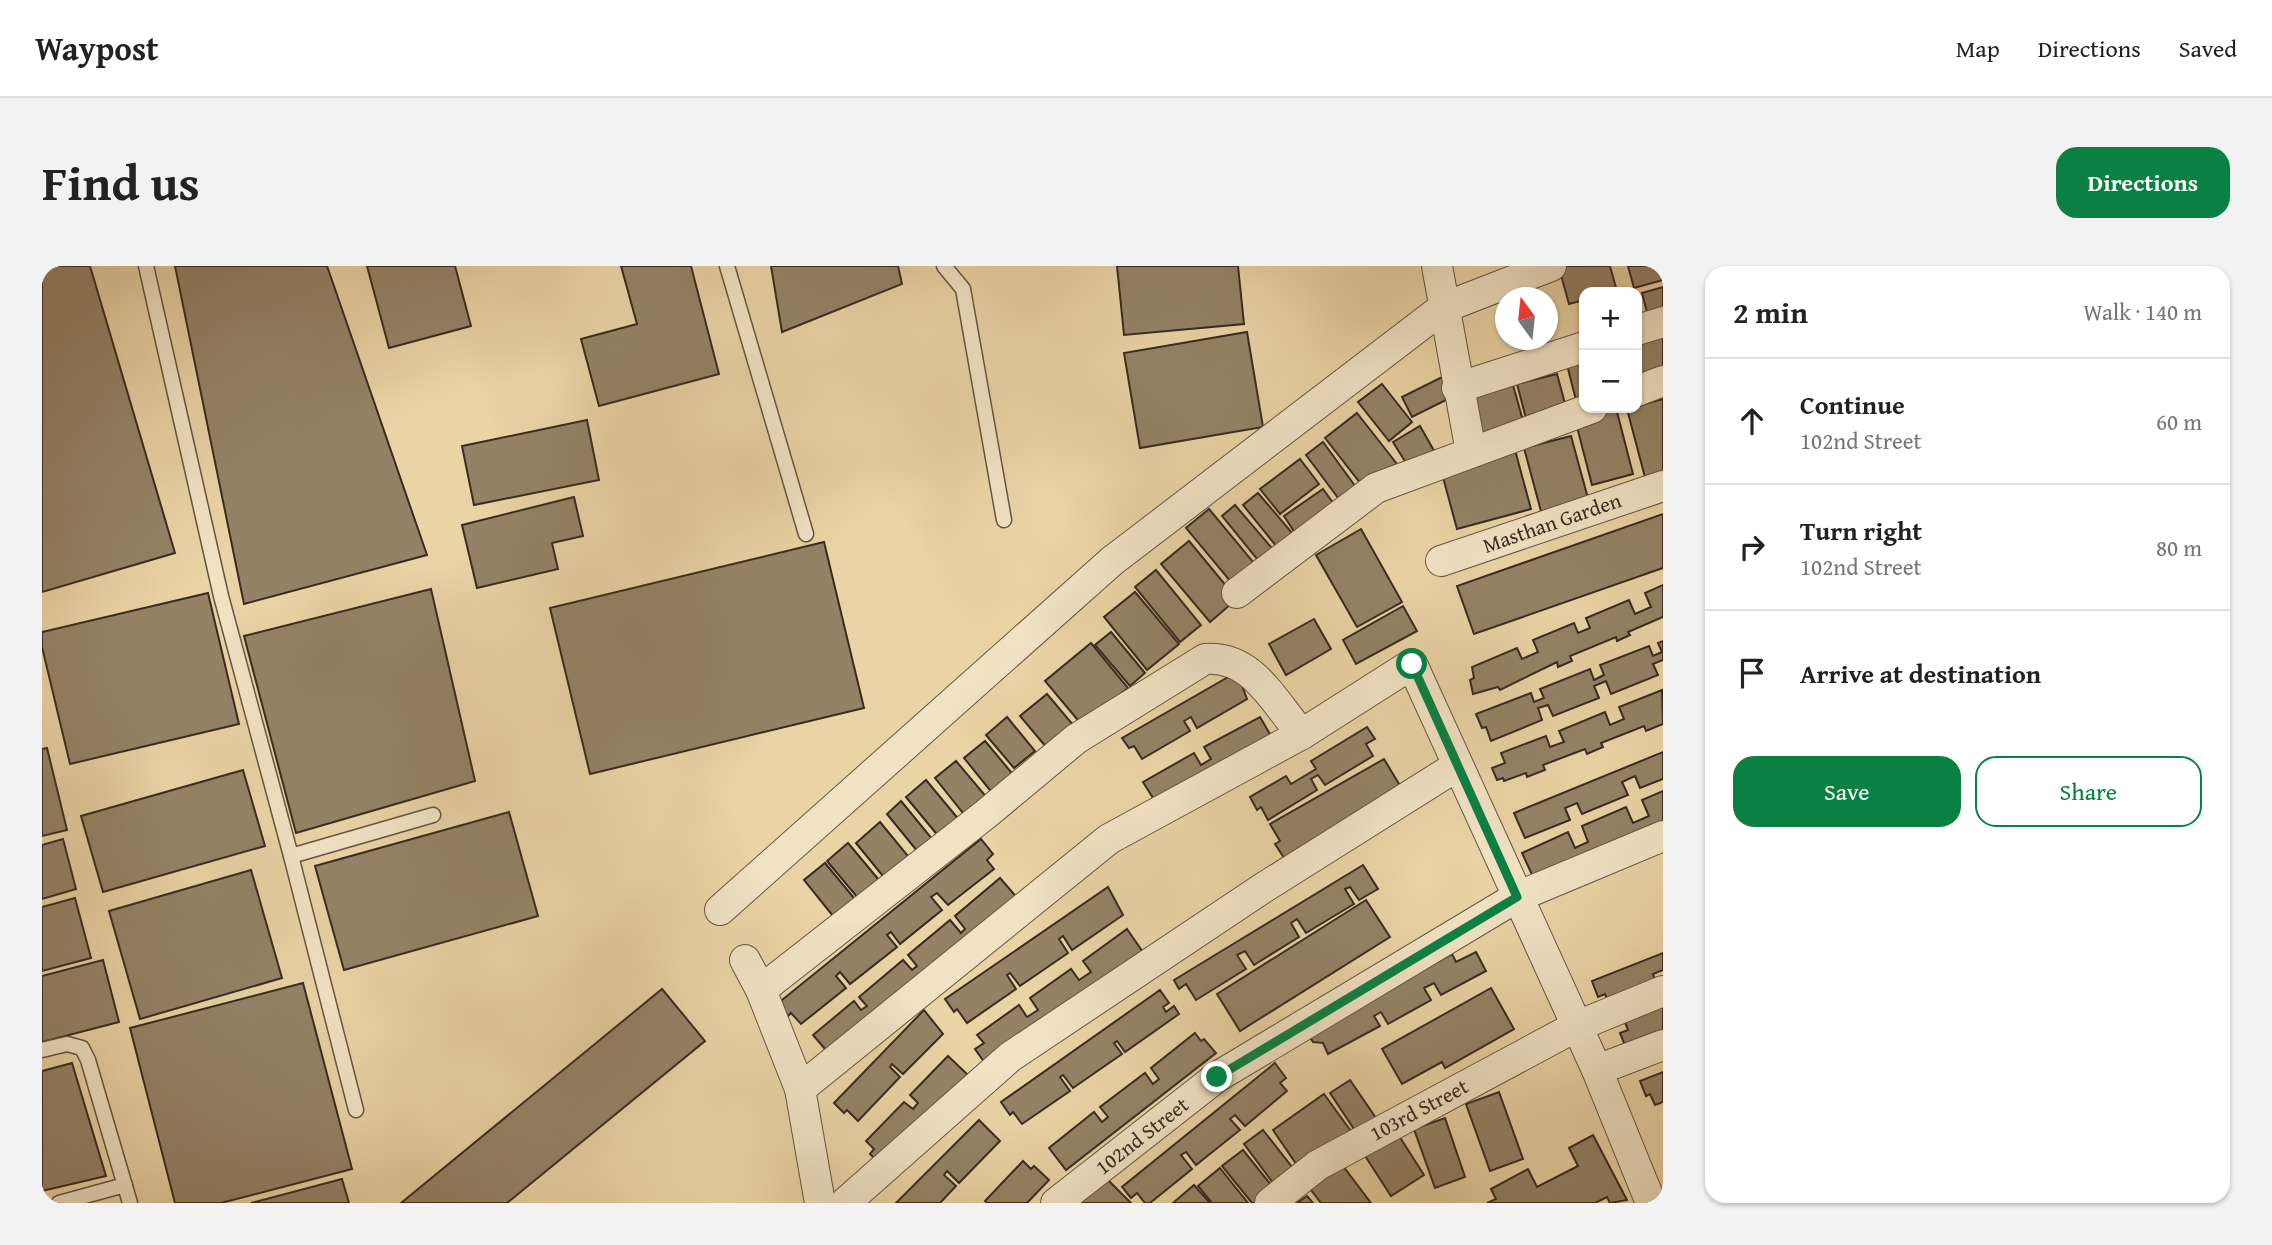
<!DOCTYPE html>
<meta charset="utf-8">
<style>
body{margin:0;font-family:"Gentium Book Plus",serif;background:#f2f2f2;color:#222}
.controls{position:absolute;right:21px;top:21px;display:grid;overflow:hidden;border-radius:14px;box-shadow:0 2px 5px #0004}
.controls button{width:63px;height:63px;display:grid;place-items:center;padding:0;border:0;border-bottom:2px solid #e0e0e0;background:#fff;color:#222;font:35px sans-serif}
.compass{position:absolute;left:1453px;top:21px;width:63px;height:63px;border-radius:50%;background:#fff;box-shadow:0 2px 5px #0004;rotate:345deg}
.stop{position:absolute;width:21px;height:21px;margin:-16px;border:5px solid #0b8043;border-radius:50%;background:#fff}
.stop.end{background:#0b8043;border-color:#fff;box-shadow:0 2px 7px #0008}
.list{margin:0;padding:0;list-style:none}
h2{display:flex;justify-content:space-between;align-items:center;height:91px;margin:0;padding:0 28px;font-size:30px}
h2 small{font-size:23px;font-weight:400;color:#767676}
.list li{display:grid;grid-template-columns:46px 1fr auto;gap:21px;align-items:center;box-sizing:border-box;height:126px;padding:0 28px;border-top:2px solid #e0e0e0}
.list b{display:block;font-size:26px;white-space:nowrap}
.list p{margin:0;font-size:23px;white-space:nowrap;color:#767676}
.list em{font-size:23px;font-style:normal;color:#767676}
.actions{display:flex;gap:14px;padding:21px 28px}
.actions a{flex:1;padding:16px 0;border:2px solid #0b8043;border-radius:21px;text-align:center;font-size:24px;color:#0b8043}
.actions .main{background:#0b8043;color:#fff}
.icon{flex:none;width:38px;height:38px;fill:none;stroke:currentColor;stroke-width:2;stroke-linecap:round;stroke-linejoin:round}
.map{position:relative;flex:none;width:1621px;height:937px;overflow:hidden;border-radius:21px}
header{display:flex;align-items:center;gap:42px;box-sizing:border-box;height:98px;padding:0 35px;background:#fff;border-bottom:2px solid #e0e0e0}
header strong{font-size:33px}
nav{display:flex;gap:38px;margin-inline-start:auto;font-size:24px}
.intro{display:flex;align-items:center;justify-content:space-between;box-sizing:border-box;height:168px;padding:0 42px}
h1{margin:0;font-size:49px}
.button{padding:18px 32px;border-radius:21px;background:#0b8043;color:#fff;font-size:24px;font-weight:700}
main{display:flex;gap:42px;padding:0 42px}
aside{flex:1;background:#fff;border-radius:21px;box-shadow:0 2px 5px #0004}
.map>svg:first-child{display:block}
.building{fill:#958266;stroke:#382b21;stroke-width:2}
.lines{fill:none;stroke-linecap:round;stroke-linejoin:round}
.service-casing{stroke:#645542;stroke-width:17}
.minor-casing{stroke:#645542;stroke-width:32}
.service{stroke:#f1e2c4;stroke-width:14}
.minor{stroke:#f1e2c4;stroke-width:30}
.route{stroke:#0b8043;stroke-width:9}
.labels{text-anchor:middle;stroke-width:7;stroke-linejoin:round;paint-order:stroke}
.street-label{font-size:21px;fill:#382b21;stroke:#f1e2c4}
</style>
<header>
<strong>Waypost</strong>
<nav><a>Map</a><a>Directions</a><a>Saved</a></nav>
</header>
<div class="intro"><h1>Find us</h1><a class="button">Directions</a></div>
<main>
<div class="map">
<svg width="1621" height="937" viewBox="0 0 1621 937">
<rect width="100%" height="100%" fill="#ead3a5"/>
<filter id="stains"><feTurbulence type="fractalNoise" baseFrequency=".00286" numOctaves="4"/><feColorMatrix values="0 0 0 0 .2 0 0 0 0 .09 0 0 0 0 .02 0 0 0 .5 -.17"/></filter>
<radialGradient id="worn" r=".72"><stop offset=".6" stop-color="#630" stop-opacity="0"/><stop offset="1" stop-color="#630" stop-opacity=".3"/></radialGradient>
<!-- building -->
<g class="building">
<path d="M 0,0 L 48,0 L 133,287 L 0,326 Z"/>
<path d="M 133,0 L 285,0 L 385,289 L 202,338 Z"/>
<path d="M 325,0 L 413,0 L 429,60 L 347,82 Z"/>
<path d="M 579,0 L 649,0 L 677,108 L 557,140 L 539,73 L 595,58 Z"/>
<path d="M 729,0 L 856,0 L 860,18 L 740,66 Z"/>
<path d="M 1075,0 L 1196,0 L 1202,58 L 1082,69 Z"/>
<path d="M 1525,0 L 1568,0 L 1575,25 L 1542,26 L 1542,34 L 1527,38 L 1517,2 Z"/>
<path d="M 1586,0 L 1618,0 L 1621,14 L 1592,22 Z"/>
<path d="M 1621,21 L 1621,50 L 1607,54 L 1600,27 Z"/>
<path d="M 1205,66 L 1221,161 L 1098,182 L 1082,87 Z"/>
<path d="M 1621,70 L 1621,106 L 1595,113 L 1595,71 Z"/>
<path d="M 1542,91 L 1542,132 L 1534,134 L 1524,95 Z"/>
<path d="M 1515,108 L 1525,145 L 1485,156 L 1475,118 Z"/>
<path d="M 1400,111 L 1410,131 L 1370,151 L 1360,131 Z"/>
<path d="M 1340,118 L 1370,156 L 1347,175 L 1316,136 Z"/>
<path d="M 1471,119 L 1483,162 L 1434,175 L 1422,133 Z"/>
<path d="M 1621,133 L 1621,210 L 1604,215 L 1585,143 Z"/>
<path d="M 1574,142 L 1591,208 L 1550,219 L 1533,153 Z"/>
<path d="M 1315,147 L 1355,198 L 1323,223 L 1283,172 Z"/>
<path d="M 545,154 L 557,214 L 432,239 L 420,180 Z"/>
<path d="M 1378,160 L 1395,190 L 1369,205 L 1351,176 Z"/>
<path d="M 1529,170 L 1547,236 L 1500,249 L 1482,182 Z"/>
<path d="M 1281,176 L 1319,228 L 1303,241 L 1264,189 Z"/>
<path d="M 1473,184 L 1489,243 L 1415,263 L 1399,204 Z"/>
<path d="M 1258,193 L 1277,218 L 1238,248 L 1218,223 Z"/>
<path d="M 1281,223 L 1297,245 L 1257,273 L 1242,250 Z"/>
<path d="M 1216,227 L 1251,268 L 1235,281 L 1201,239 Z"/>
<path d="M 532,231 L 541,270 L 510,277 L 516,303 L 435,322 L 420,259 Z"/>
<path d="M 1193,239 L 1234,287 L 1220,299 L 1180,250 Z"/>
<path d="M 1167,243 L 1217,303 L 1194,322 L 1144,262 Z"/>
<path d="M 1621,248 L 1621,302 L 1432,368 L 1415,320 Z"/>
<path d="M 1319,263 L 1360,336 L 1315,361 L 1274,289 Z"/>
<path d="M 1147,275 L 1195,333 L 1168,356 L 1119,298 Z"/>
<path d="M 782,276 L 822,442 L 548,508 L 508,342 Z"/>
<path d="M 1114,304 L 1159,359 L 1138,376 L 1093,321 Z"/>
<path d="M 1621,319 L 1621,351 L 1586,366 L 1588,369 L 1575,375 L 1574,371 L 1528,390 L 1530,395 L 1516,401 L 1515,396 L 1458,424 L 1456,421 L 1431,428 L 1428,414 L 1432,412 L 1430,401 L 1475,382 L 1480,393 L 1496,386 L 1491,374 L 1532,357 L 1536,367 L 1548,362 L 1544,352 L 1587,334 L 1593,348 L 1609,341 L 1603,327 Z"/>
<path d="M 389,323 L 433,515 L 254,567 L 202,370 Z"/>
<path d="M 1093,326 L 1137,378 L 1105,404 L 1062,351 Z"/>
<path d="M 166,327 L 197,458 L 28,498 L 0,381 L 0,366 Z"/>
<path d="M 1361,340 L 1375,365 L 1314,398 L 1301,374 Z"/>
<path d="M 1272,353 L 1289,383 L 1244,409 L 1227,378 Z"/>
<path d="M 1069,366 L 1103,407 L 1088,420 L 1053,379 Z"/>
<path d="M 1621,375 L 1621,394 L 1611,398 L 1616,409 L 1569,428 L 1564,415 L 1552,420 L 1557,432 L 1511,450 L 1506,439 L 1496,442 L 1500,454 L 1449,475 L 1444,461 L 1440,462 L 1434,448 L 1489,427 L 1492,436 L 1502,432 L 1498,423 L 1548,403 L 1552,414 L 1562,409 L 1558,399 L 1607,380 L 1611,390 L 1620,386 L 1616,377 Z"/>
<path d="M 1049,377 L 1086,422 L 1040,459 L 1003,415 Z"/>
<path d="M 1195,406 L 1205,433 L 1155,462 L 1149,451 L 1142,455 L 1148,465 L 1100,493 L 1092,480 L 1087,482 L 1080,472 Z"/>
<path d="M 1620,424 L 1621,458 L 1604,465 L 1602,460 L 1559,477 L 1561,481 L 1545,488 L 1543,483 L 1501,499 L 1503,504 L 1485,511 L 1484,507 L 1462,515 L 1461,512 L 1455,514 L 1450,502 L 1463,497 L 1459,487 L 1504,470 L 1508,481 L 1522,476 L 1517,465 L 1563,446 L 1568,459 L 1582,453 L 1577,441 Z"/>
<path d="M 1005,428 L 1032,460 L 1005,482 L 978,450 Z"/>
<path d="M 965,451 L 993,485 L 972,502 L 944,469 Z"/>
<path d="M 1218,451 L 1232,475 L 1116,540 L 1101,516 L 1152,487 L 1159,499 L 1169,493 L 1162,481 Z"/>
<path d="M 1325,461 L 1333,473 L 1324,478 L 1331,490 L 1283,519 L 1276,509 L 1269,513 L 1275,524 L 1226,554 L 1219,541 L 1215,544 L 1208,531 L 1244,510 L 1249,518 L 1274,503 L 1269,495 Z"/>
<path d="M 943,475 L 974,512 L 952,529 L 922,492 Z"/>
<path d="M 5,482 L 25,564 L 0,570 L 0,483 Z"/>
<path d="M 1621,486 L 1621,513 L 1598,522 L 1593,510 L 1580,516 L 1586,529 L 1540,548 L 1535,537 L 1523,542 L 1528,554 L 1483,572 L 1472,547 Z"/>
<path d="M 1342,493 L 1360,523 L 1244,595 L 1233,578 L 1238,575 L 1228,558 Z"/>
<path d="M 914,495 L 947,534 L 925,552 L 893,512 Z"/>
<path d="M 201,504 L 223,580 L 61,626 L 39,550 Z"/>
<path d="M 884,514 L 918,555 L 898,572 L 864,531 Z"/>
<path d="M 1621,525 L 1621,557 L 1492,613 L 1480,587 L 1526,566 L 1533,582 L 1546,576 L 1540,560 L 1584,541 L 1591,557 L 1607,550 L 1600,534 Z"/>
<path d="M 859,535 L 891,574 L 876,586 L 845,548 Z"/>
<path d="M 467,546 L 496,650 L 302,704 L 273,600 Z"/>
<path d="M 838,556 L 870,595 L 845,615 L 814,577 Z"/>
<path d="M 21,573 L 34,623 L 0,633 L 0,579 Z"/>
<path d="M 939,573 L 951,588 L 945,594 L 952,603 L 906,639 L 895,627 L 889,631 L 900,644 L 858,678 L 849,666 L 845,669 L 855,681 L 808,718 L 798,706 L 794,710 L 804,722 L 759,758 L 749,747 L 746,750 L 735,738 Z"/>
<path d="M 806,577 L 842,620 L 821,638 L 785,595 Z"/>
<path d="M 783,597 L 817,638 L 795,655 L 762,614 Z"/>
<path d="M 1321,599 L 1336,623 L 1317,634 L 1308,621 L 1303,623 L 1312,638 L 1264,667 L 1255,653 L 1249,657 L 1257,671 L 1212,699 L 1203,685 L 1195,689 L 1204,703 L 1154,734 L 1144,718 L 1137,723 L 1132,714 Z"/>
<path d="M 209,604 L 240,712 L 98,753 L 67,645 Z"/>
<path d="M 958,612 L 977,634 L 790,791 L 771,769 L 812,735 L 819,744 L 825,740 L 817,731 L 861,694 L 870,704 L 875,700 L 866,689 L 908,654 L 919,667 L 923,663 L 913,650 Z"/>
<path d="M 1066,621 L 1081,649 L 1030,684 L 1021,670 L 1017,673 L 1026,687 L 978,720 L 968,707 L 965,709 L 974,723 L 925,757 L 915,743 L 912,746 L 903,733 Z"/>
<path d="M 33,632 L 49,692 L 0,705 L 0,641 Z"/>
<path d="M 1324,634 L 1348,671 L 1198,765 L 1175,728 Z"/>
<path d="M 1085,663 L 1103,689 L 945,800 L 933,783 L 942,777 L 935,769 L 977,739 L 985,751 L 996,744 L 988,732 L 1029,703 L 1037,714 L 1049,706 L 1041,695 Z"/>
<path d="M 1434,686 L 1444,705 L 1399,729 L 1392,717 L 1382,722 L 1389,734 L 1346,758 L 1339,746 L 1332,750 L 1338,760 L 1286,788 L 1281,777 L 1271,776 L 1265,766 L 1410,688 L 1414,696 Z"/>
<path d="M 1621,687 L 1621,704 L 1611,708 L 1615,719 L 1567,739 L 1563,728 L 1556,731 L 1550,715 Z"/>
<path d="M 61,694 L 77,756 L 0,776 L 0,710 Z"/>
<path d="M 261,717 L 310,903 L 179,937 L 133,937 L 88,762 Z"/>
<path d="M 1449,722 L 1472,763 L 1403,802 L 1400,796 L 1360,818 L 1340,783 Z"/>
<path d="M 620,723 L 663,775 L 465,937 L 359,937 Z"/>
<path d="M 1118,724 L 1127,737 L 1121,741 L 1124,746 L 1132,740 L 1137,748 L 1083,786 L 1075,775 L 1072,777 L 1080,788 L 1031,822 L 1021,809 L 1018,811 L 1028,825 L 980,858 L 971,846 L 968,849 L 959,836 Z"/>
<path d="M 1621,738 L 1621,768 L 1584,782 L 1578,767 L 1586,764 L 1580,749 Z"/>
<path d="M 882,744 L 901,768 L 861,808 L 850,798 L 848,801 L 858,811 L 816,855 L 805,844 L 802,847 L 792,837 Z"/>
<path d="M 1153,767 L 1159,775 L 1162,773 L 1174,787 L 1024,904 L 1007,882 L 1052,846 L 1060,856 L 1066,851 L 1058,841 L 1103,807 L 1111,818 L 1117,813 L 1109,802 Z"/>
<path d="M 906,790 L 926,809 L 839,899 L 828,888 L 832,883 L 824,875 L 862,836 L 871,843 L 876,837 L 868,829 Z"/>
<path d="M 30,797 L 64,910 L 0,925 L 0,805 Z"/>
<path d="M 1233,797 L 1244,812 L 1238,817 L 1245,825 L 1203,860 L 1193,849 L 1188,853 L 1198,864 L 1154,899 L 1144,886 L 1139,889 L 1150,903 L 1108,937 L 1103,937 L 1095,927 L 1089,932 L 1080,921 Z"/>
<path d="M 1621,806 L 1621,836 L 1613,839 L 1608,828 L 1604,830 L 1598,815 Z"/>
<path d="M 1308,814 L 1334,852 L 1314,866 L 1288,827 Z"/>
<path d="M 1457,826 L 1481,893 L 1448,905 L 1424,838 Z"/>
<path d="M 1282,828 L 1311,868 L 1259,905 L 1231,864 Z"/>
<path d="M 1403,852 L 1423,911 L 1393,922 L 1372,863 Z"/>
<path d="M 937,854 L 958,875 L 917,917 L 905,905 L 902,909 L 914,920 L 898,937 L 854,937 Z"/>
<path d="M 1352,862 L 1382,909 L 1349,930 L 1318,882 Z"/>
<path d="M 1221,864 L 1254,906 L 1234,921 L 1202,878 Z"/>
<path d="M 1551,869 L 1585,934 L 1568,937 L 1565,931 L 1553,937 L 1445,937 L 1454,933 L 1449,923 L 1486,903 L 1495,921 L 1536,900 L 1527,882 Z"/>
<path d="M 1201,884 L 1234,925 L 1219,937 L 1210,937 L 1180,900 Z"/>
<path d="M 981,895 L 989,903 L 992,900 L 1007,914 L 985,937 L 945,937 L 943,935 Z"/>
<path d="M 1298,896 L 1329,937 L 1279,937 L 1266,920 Z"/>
<path d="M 1178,902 L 1206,937 L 1170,937 L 1156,920 Z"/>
<path d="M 1063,911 L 1089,937 L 1036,937 Z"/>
<path d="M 300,913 L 307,937 L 209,937 Z"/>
<path d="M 1152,919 L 1168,937 L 1131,937 Z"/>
<path d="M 1265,930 L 1271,937 L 1255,937 Z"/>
</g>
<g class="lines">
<!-- service casing -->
<g class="service-casing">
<g id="service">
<path d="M 104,0 L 179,330 L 249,590 L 391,549"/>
<path d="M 685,0 L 764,268"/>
<path d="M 902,0 L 921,23 L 962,254"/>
<path d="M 249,590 L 314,844"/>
<path d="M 0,784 L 25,778 L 40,782 L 46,794 L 88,937"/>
<path d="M 17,937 L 83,919"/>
</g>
</g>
<!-- minor casing -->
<g class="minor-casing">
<g id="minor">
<path d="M 1395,0 L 1429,186"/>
<path d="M 1595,64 L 1621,56"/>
<path d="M 1415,122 L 1542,81"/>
<path d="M 1595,125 L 1621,115"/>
<path d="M 1399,295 L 1621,220"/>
<path d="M 1195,327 L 1334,222 L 1550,142"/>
<path d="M 678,644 L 1070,295 L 1401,42 L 1509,0"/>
<path d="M 703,694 L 719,724 L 758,823 L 778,937"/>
<path d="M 719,724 L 944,548 L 1034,473 L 1163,393 C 1211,389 1232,437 1260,468"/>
<path d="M 1555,804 L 1621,779"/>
<path d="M 758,823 L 1067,573 L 1260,468 L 1370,398 L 1555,804 L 1609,937"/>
<path d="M 803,937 L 968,791 L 1221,622 L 1415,500"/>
<path d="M 1014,937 L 1175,811 L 1475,631 L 1621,570"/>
<path d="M 1228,937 L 1276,899 L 1533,761 L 1621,725"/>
</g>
</g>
<!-- service -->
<use href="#service" class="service"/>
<!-- minor -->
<use href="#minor" class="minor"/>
</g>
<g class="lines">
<!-- route -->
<path class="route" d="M 1175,811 L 1475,631 L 1370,398"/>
</g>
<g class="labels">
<!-- street labels -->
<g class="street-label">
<text transform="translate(1510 257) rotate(-19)" y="7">Masthan Garden</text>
<text transform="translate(1377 844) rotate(-28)" y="7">103rd Street</text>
<text transform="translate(1100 870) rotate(-38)" y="7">102nd Street</text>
</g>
</g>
<rect width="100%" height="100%" filter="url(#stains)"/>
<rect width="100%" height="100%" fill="url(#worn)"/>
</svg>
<div class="controls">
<button>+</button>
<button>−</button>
</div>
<svg class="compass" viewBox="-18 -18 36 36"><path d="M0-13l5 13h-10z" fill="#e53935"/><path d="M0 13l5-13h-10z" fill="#767676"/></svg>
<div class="stop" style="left:1370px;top:398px"></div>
<div class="stop end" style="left:1175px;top:811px"></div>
</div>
<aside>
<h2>2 min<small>Walk · 140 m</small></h2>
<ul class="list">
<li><svg class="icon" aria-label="ahead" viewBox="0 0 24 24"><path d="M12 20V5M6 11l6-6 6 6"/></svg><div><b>Continue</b><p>102nd Street</p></div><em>60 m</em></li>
<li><svg class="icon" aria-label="right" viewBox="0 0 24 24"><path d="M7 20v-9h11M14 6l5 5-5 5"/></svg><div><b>Turn right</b><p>102nd Street</p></div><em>80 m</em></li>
<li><svg class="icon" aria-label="arrive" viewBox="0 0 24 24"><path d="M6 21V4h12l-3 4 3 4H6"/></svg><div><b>Arrive at destination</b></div></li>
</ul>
<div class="actions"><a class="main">Save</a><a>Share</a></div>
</aside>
</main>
